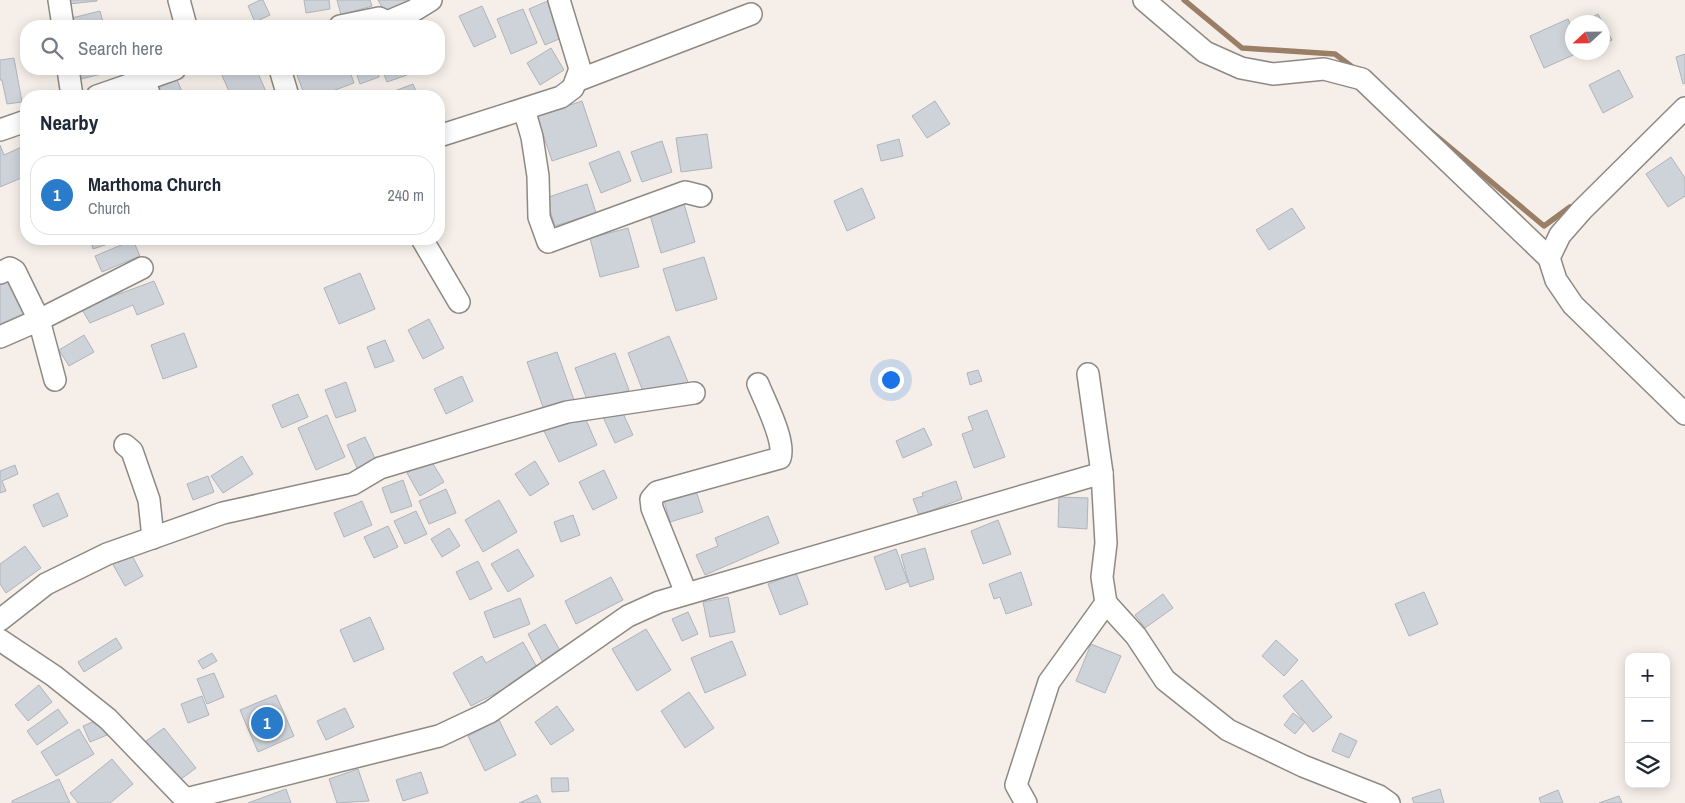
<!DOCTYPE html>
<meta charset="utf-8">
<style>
body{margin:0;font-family:"Archivo Narrow",sans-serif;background:#f2f2f3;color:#1f2937}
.controls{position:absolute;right:15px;bottom:15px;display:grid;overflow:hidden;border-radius:10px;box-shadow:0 2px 12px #0003}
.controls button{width:45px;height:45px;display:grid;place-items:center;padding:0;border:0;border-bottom:1px solid #e0e1e3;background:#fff;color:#1f2937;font:25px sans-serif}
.compass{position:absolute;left:1565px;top:15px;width:45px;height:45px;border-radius:50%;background:#fff;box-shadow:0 2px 12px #0003;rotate:248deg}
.you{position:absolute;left:890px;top:379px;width:18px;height:18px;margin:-12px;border:4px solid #fff;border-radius:50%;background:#1a73e8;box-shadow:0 0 0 8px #1a73e833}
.badge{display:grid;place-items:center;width:32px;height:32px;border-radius:50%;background:#2a7ccb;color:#fff;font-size:16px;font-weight:700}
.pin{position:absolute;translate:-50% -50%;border:2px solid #fff;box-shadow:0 1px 5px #0006}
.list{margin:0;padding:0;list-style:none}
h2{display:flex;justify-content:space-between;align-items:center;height:65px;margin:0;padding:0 20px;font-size:21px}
h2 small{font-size:16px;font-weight:400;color:#747a83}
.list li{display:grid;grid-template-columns:32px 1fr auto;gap:15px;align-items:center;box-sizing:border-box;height:80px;margin:0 10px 10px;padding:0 10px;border:1px solid #e0e1e3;border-radius:20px}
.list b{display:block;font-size:19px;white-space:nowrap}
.list p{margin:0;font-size:16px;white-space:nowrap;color:#747a83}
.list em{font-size:16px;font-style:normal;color:#747a83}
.icon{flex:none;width:28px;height:28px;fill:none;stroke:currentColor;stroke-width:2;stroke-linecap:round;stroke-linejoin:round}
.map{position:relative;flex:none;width:1685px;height:803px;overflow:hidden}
.search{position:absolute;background:#fff;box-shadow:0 2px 12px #0003;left:20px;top:20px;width:425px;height:55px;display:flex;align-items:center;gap:12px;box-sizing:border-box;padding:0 18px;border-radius:20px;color:#747a83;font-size:19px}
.panel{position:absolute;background:#fff;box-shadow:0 2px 12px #0003;left:20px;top:90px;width:425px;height:155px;border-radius:20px}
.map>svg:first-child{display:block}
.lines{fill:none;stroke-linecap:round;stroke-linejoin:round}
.stream{stroke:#9a7e66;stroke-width:5.5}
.building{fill:#ced3da;stroke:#afb4bb}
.minor-casing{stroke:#8f8984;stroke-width:24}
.minor{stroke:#fff;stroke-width:21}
</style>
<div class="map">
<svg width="1685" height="803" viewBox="0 0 1685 803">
<rect width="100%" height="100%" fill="#f6efe9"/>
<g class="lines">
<!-- stream -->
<g class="stream">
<path d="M 1184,0 L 1242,48 L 1335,54 L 1355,69"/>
<path d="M 1428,129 L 1544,226 L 1570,207"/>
</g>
</g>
<!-- building -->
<g class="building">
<path d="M 68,0 L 97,0 L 97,1 L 69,4 Z"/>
<path d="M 260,0 L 263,0 L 270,15 L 255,22 L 248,6 Z"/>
<path d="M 304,0 L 329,0 L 330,9 L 306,13 Z"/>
<path d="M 337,0 L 370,0 L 372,6 L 341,15 Z"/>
<path d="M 378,0 L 423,0 L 389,20 Z"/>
<path d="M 550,0 L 566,36 L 545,45 L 529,9 Z"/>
<path d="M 482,6 L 496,37 L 474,47 L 459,16 Z"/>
<path d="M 523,9 L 537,43 L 511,54 L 497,19 Z"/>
<path d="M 100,11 L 104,26 L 69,26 L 68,19 Z"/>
<path d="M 1598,14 L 1612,40 L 1602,45 L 1602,22 L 1589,22 L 1587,20 Z"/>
<path d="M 1568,19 L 1572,29 L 1572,52 L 1580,52 L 1544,68 L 1530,36 Z"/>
<path d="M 551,48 L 564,70 L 540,85 L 527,63 Z"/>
<path d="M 1685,54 L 1685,83 L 1683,84 L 1676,57 Z"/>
<path d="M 14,58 L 22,102 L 7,104 L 2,80 L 0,80 L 0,60 Z"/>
<path d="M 79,69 L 114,69 L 114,71 L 81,79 Z"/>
<path d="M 230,69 L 256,69 L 268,96 L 231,96 L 221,73 Z"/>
<path d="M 299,69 L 349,69 L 354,83 L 319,96 L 305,96 L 295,70 Z"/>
<path d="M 355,69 L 377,69 L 379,77 L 360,84 Z"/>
<path d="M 382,69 L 405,69 L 407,75 L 387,82 Z"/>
<path d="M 1619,70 L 1633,97 L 1603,113 L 1589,85 Z"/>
<path d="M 177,80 L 184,96 L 161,96 L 157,88 Z"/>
<path d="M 413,84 L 418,96 L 393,96 L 392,92 Z"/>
<path d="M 582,101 L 597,146 L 552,161 L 537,116 Z"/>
<path d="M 935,101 L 950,124 L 927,138 L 912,116 Z"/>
<path d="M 707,134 L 712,168 L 681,172 L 676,138 Z"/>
<path d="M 899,139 L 903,156 L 881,161 L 877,145 Z"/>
<path d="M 662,141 L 672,172 L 642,182 L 631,152 Z"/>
<path d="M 0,145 L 4,155 L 26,145 L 26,176 L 0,187 Z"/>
<path d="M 619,151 L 631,181 L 601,193 L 589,163 Z"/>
<path d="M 1671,157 L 1685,178 L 1685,196 L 1668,207 L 1646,174 Z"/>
<path d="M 587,184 L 596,213 L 555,226 L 546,198 Z"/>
<path d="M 862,188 L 875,218 L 847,231 L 834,201 Z"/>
<path d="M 684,204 L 695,242 L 661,253 L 650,215 Z"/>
<path d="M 1292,208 L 1305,228 L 1269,250 L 1256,230 Z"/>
<path d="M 628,228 L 639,267 L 600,277 L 590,238 Z"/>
<path d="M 90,239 L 119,239 L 120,240 L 93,249 Z"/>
<path d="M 133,240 L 140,256 L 102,272 L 95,256 Z"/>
<path d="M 704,257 L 717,299 L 676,311 L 663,269 Z"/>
<path d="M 360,273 L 375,309 L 339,324 L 324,288 Z"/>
<path d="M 12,278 L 27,312 L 0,324 L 0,283 Z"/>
<path d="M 154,281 L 164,304 L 137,315 L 133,305 L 90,323 L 81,308 Z"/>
<path d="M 429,319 L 444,348 L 423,359 L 408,330 Z"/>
<path d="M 184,333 L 197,367 L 163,379 L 151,345 Z"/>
<path d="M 84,335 L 94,352 L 69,366 L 59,350 Z"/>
<path d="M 669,336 L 688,382 L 646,399 L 628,353 Z"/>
<path d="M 385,340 L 394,361 L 375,368 L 367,347 Z"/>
<path d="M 557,352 L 574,400 L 544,410 L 527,362 Z"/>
<path d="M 615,353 L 629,390 L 589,405 L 575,368 Z"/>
<path d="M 978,370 L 982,381 L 970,385 L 967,373 Z"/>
<path d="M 462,376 L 473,401 L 446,414 L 434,389 Z"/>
<path d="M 346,382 L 356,411 L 336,418 L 325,390 Z"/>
<path d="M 298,394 L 308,417 L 282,428 L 272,405 Z"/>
<path d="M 621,409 L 633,435 L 615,443 L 603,417 Z"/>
<path d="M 987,410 L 1005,457 L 974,468 L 962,434 L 973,430 L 968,417 Z"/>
<path d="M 583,413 L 597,445 L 559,462 L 544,431 Z"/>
<path d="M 327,415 L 345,457 L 316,470 L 298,428 Z"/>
<path d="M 924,428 L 932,445 L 903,458 L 896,441 Z"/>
<path d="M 365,437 L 379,467 L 360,475 L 347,445 Z"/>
<path d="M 242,456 L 253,474 L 223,493 L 211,476 Z"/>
<path d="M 430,459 L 444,482 L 420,496 L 407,473 Z"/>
<path d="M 535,461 L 549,484 L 530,496 L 515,474 Z"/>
<path d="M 15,465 L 18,474 L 2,481 L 6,491 L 0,493 L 0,471 Z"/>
<path d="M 604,470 L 617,498 L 593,510 L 579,482 Z"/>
<path d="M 208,476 L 214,492 L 193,500 L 187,484 Z"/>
<path d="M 403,480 L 412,506 L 391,513 L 382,488 Z"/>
<path d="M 956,481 L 962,499 L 919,515 L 913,499 L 923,496 L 922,493 Z"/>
<path d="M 695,488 L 703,512 L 670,522 L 663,497 Z"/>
<path d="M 446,489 L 456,513 L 429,524 L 419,501 Z"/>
<path d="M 58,493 L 68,516 L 43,527 L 33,505 Z"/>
<path d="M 1059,497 L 1088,498 L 1087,529 L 1058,527 Z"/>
<path d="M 499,500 L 517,532 L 483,552 L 465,520 Z"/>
<path d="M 362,501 L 372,525 L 344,537 L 334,513 Z"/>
<path d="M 416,511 L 427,534 L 405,544 L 394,521 Z"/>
<path d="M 573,515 L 580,535 L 561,542 L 554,522 Z"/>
<path d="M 768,516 L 779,543 L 705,575 L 696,555 L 718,546 L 715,538 Z"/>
<path d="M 998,520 L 1011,554 L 983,564 L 971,531 Z"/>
<path d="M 388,526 L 398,547 L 374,558 L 364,537 Z"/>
<path d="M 449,528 L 460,546 L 442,557 L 431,539 Z"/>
<path d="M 25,546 L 41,568 L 6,593 L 0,584 L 0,564 Z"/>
<path d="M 925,548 L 934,579 L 910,587 L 901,555 Z"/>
<path d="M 518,549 L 534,576 L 508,592 L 491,564 Z"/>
<path d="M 896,549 L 908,582 L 886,590 L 874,557 Z"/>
<path d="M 129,550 L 143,576 L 125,586 L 111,561 Z"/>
<path d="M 478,561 L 492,589 L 470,600 L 456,572 Z"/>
<path d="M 1021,572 L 1032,605 L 1006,614 L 1000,597 L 994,599 L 989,584 Z"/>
<path d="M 796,573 L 808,604 L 780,615 L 768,584 Z"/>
<path d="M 611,577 L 623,600 L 576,624 L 565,601 Z"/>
<path d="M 1424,592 L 1438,624 L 1409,636 L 1395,604 Z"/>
<path d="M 1163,594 L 1173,608 L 1145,628 L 1135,615 Z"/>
<path d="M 728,597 L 735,632 L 710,637 L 703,602 Z"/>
<path d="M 520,598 L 530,624 L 494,638 L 484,612 Z"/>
<path d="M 688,612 L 698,634 L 682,641 L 672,619 Z"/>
<path d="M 370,617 L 384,649 L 354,662 L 340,630 Z"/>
<path d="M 545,624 L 562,654 L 544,664 L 528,634 Z"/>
<path d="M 646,629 L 671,670 L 637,691 L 612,649 Z"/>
<path d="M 116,638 L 122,648 L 84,672 L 78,662 Z"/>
<path d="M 1276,640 L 1298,660 L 1284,676 L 1262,656 Z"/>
<path d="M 732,641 L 746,675 L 705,693 L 691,658 Z"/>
<path d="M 523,642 L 539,671 L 471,706 L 453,673 L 482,656 L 486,663 Z"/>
<path d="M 1091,644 L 1121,656 L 1105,693 L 1076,681 Z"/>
<path d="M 212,653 L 217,661 L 203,669 L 198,661 Z"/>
<path d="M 214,673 L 224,697 L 207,704 L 197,679 Z"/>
<path d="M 1302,680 L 1332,717 L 1313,732 L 1283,696 Z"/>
<path d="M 39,685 L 52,702 L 28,721 L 15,705 Z"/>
<path d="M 689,692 L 714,728 L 685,748 L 661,711 Z"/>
<path d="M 276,695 L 294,736 L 258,752 L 240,710 Z"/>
<path d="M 202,696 L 209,715 L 188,723 L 181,704 Z"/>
<path d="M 557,706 L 574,730 L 551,745 L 535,722 Z"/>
<path d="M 345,708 L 354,727 L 326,740 L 317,721 Z"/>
<path d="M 58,709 L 68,723 L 37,745 L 27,731 Z"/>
<path d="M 1293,713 L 1305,722 L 1295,734 L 1284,725 Z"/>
<path d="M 100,719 L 107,735 L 90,742 L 83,726 Z"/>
<path d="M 499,720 L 516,755 L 485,771 L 468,736 Z"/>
<path d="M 164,728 L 196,768 L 177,782 L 146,741 Z"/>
<path d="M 79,729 L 94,754 L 56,776 L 41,752 Z"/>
<path d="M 1340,733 L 1357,741 L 1349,758 L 1332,751 Z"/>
<path d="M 112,759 L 133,784 L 110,803 L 78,803 L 70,793 Z"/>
<path d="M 358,769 L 369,801 L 337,803 L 329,779 Z"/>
<path d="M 421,772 L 428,793 L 403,801 L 396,780 Z"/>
<path d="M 551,778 L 568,778 L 569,791 L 552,792 Z"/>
<path d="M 59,779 L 70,803 L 12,803 L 12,801 Z"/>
<path d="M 286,789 L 291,803 L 248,803 Z"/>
<path d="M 1440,789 L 1444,803 L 1414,803 L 1412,798 Z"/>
<path d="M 1558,790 L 1563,803 L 1541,803 L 1539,798 Z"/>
<path d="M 537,795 L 541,803 L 519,803 Z"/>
<path d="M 1619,796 L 1622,803 L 1599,803 Z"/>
</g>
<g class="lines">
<!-- minor casing -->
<g class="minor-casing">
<g id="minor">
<path d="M 59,0 L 63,26"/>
<path d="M 179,0 L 186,26"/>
<path d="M 1144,0 L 1205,52 L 1241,68 L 1273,74 L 1324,69 L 1362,79 L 1549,258"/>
<path d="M 340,26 L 379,18 L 387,22 L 413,11 L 431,0"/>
<path d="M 68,69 L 72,96"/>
<path d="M 280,69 L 288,96"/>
<path d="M 144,80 L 150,96"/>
<path d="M 576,81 L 751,14"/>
<path d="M 97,96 L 175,69"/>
<path d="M 1685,108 L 1582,210 L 1560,235 L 1549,258 L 1556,280 L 1573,305 L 1685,414"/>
<path d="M 524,109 L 532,137 L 538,176 L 539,217 L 548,242 L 685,192 L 701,196"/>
<path d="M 0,130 L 26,121"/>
<path d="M 439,136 L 561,97 L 573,88 L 580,69 L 559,0"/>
<path d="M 422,239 L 459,302"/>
<path d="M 0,273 L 10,268 L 15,271 L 39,320 L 0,337"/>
<path d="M 1088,374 L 1102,473 L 1106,543 L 1102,577 L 1106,603 L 1136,636 L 1165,680 L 1228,730 L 1303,766 L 1379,796 L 1389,803"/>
<path d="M 55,380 L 39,320 L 142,268"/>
<path d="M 125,445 L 132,451 L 149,500 L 153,538"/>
<path d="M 686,593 L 652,508 L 651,499 L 657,492 L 780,458 C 786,441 765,402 758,384"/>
<path d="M 0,620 L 46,584 L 107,554 L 223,513 L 353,484 L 380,468 L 567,412 L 694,393"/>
<path d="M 0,640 L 54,676 L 108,719 L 189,803"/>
<path d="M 186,799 L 439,736 L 490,712 L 628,616 L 659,602 L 1102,473"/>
<path d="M 1026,803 L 1016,785 L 1049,682 L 1106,603"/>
</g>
</g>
<!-- minor -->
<use href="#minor" class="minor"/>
</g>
</svg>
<div class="controls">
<button>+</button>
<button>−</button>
<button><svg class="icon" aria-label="layers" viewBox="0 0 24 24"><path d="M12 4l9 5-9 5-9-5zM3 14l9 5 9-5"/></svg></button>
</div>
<svg class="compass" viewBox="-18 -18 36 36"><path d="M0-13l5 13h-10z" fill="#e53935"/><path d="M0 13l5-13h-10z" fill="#747a83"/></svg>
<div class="you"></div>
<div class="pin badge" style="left:267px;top:723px">1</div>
<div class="search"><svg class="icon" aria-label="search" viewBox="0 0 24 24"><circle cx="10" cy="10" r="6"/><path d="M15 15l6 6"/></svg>Search here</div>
<section class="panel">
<h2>Nearby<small></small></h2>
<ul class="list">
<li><span class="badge">1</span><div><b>Marthoma Church</b><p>Church</p></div><em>240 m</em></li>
</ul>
</section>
</div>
